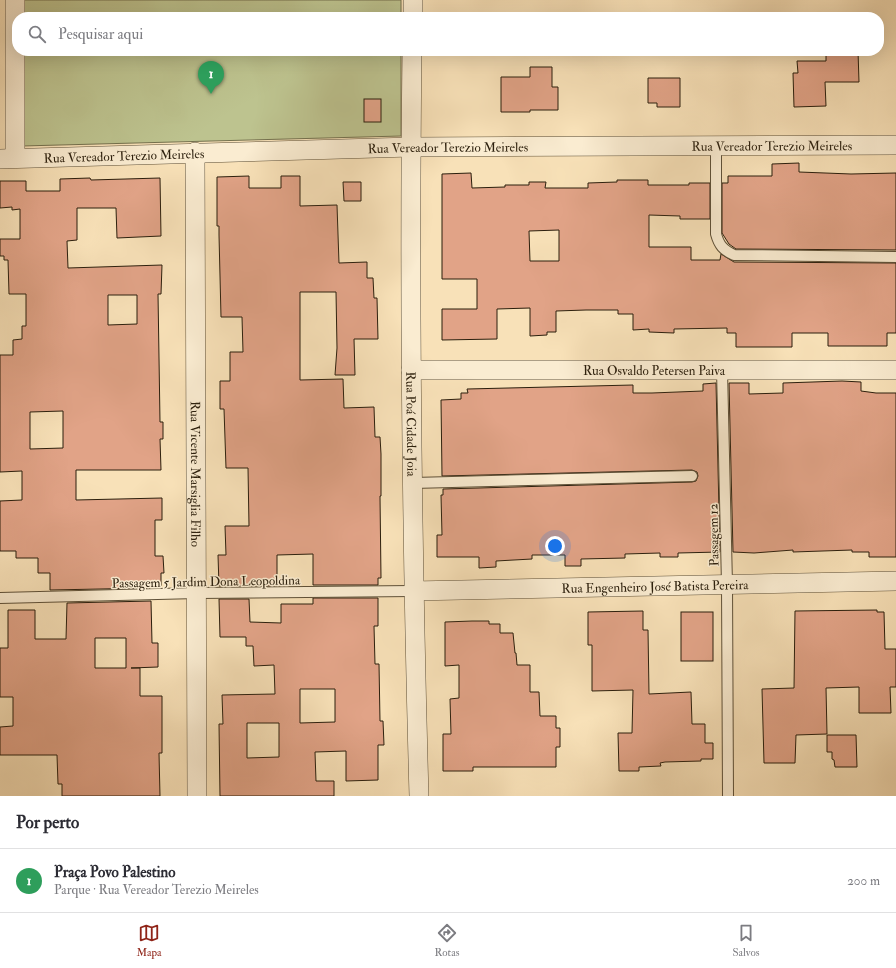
<!DOCTYPE html>
<html lang="pt">
<meta charset="utf-8">
<style>
body{margin:0;font-family:"IM FELL Double Pica",serif;background:#f7f7f7;color:#2b2b33}
.you{position:absolute;left:555px;top:546px;width:14px;height:14px;margin:-10px;border:3px solid #fff;border-radius:50%;background:#1a73e8;box-shadow:0 0 0 6px #1a73e833}
.badge{display:grid;place-items:center;width:26px;height:26px;border-radius:50%;background:#8f2418;color:#fff;font-size:13px;font-weight:700}
.pin{position:absolute;translate:-50% -33px;filter:drop-shadow(0 1px 2px #0008)}
.pin::after{content:'';position:absolute;top:21px;width:14px;height:12px;background:inherit;clip-path:polygon(0 0,100% 0,50% 100%)}
.list{margin:0;padding:0;list-style:none}
h2{display:flex;justify-content:space-between;align-items:center;height:52px;margin:0;padding:0 16px;font-size:17px}
h2 small{font-size:13px;font-weight:400;color:#7c7c81}
.list li{display:grid;grid-template-columns:26px 1fr auto;gap:12px;align-items:center;box-sizing:border-box;height:64px;padding:0 16px;border-top:1px solid #e1e1e2}
.list b{display:block;font-size:15px;white-space:nowrap}
.list p{margin:0;font-size:13px;white-space:nowrap;color:#7c7c81}
.list em{font-size:13px;font-style:normal;color:#7c7c81}
.icon{flex:none;width:22px;height:22px;fill:none;stroke:currentColor;stroke-width:2;stroke-linecap:round;stroke-linejoin:round}
.map{position:relative;flex:none;width:896px;height:796px;overflow:hidden}
.search{position:absolute;background:#fff;box-shadow:0 4px 16px #0002;left:12px;right:12px;top:12px;height:44px;display:flex;align-items:center;gap:10px;box-sizing:border-box;padding:0 14px;border-radius:16px;color:#7c7c81;font-size:15px}
.sheet{height:116px;background:#fff}
nav{display:flex;justify-content:space-around;align-items:center;box-sizing:border-box;height:56px;border-top:1px solid #e1e1e2;background:#fff;font-size:11px;color:#7c7c81}
nav a{display:grid;justify-items:center;gap:2px}
nav .on{color:#8f2418}
.map>svg:first-child{display:block}
.green{fill:#bdc38f;stroke:#74714e}
.building{fill:#e1a387;stroke:#2b1f0d;fill-rule:evenodd}
.lines{fill:none;stroke-linecap:round;stroke-linejoin:round}
.service-casing{stroke:#5e5038;stroke-width:12}
.minor-casing{stroke:#5e5038;stroke-width:20}
.service{stroke:#faecd1;stroke-width:10}
.minor{stroke:#faecd1;stroke-width:19}
.labels{text-anchor:middle;stroke-width:3;stroke-linejoin:round;paint-order:stroke}
.street-label{font-size:13px;fill:#2b1f0d;stroke:#faecd1}
</style>
<div class="map">
<svg width="896" height="796" viewBox="0 0 896 796">
<rect width="100%" height="100%" fill="#f8e1b8"/>
<filter id="stains"><feTurbulence type="fractalNoise" baseFrequency=".005" numOctaves="4"/><feColorMatrix values="0 0 0 0 .2 0 0 0 0 .09 0 0 0 0 .02 0 0 0 .5 -.17"/></filter>
<radialGradient id="worn" r=".72"><stop offset=".6" stop-color="#630" stop-opacity="0"/><stop offset="1" stop-color="#630" stop-opacity=".3"/></radialGradient>
<!-- green -->
<g class="green">
<rect x="23" y="0" width="378" height="17"/>
<path d="M 22,51 L 401,51 L 401,136 L 22,146 Z"/>
</g>
<!-- building -->
<g class="building">
<path d="M 826,51 L 858,51 L 859,82 L 825,82 L 826,106 L 794,107 L 793,73 L 798,73 L 797,61 L 826,61 Z"/>
<path d="M 530,67 L 552,67 L 552,87 L 558,87 L 558,110 L 530,110 L 530,112 L 501,112 L 501,77 L 530,77 Z"/>
<path d="M 648,78 L 680,78 L 680,107 L 657,107 L 657,103 L 648,103 Z"/>
<rect x="364" y="99" width="17" height="23"/>
<path d="M 799,163 L 799,172 L 851,174 L 896,173 L 896,250 L 736,249 L 729,244 L 722,233 L 722,183 L 728,183 L 728,176 L 772,176 L 772,164 Z"/>
<path d="M 471,173 L 472,188 L 505,187 L 505,185 L 529,185 L 529,182 L 546,182 L 545,188 L 588,188 L 588,183 L 617,182 L 617,180 L 648,180 L 648,185 L 689,185 L 689,183 L 710,183 L 710,219 L 680,219 L 680,216 L 649,215 L 649,247 L 691,247 L 691,260 L 720,260 L 721,254 L 734,262 L 896,263 L 896,333 L 887,333 L 887,346 L 828,346 L 828,333 L 792,333 L 792,347 L 736,347 L 736,333 L 727,333 L 727,328 L 674,329 L 674,333 L 649,332 L 649,329 L 633,330 L 633,314 L 618,314 L 618,310 L 586,310 L 556,311 L 556,332 L 547,332 L 547,335 L 530,336 L 530,308 L 497,309 L 497,339 L 442,340 L 442,309 L 477,309 L 477,279 L 442,279 L 442,174 ZM 559,230 L 559,261 L 530,261 L 529,231 Z"/>
<path d="M 249,176 L 249,188 L 281,188 L 281,176 L 300,176 L 300,206 L 337,205 L 339,263 L 367,262 L 367,278 L 373,278 L 374,298 L 377,298 L 378,339 L 354,339 L 355,375 L 335,375 L 337,348 L 336,292 L 300,292 L 300,380 L 343,379 L 344,408 L 374,407 L 375,437 L 380,437 L 381,454 L 381,496 L 380,496 L 381,578 L 378,578 L 378,585 L 313,585 L 313,554 L 277,555 L 277,586 L 219,586 L 218,555 L 226,555 L 225,526 L 249,526 L 248,468 L 226,468 L 224,409 L 220,409 L 220,381 L 230,381 L 230,352 L 243,352 L 242,317 L 221,317 L 219,235 L 219,226 L 217,226 L 217,177 Z"/>
<path d="M 90,178 L 91,180 L 160,178 L 161,236 L 117,238 L 116,208 L 77,208 L 77,240 L 67,241 L 68,268 L 162,265 L 161,294 L 158,294 L 160,422 L 163,422 L 163,439 L 160,439 L 161,470 L 76,470 L 76,500 L 162,498 L 162,520 L 155,520 L 155,556 L 163,556 L 164,573 L 161,573 L 161,586 L 151,586 L 151,588 L 50,590 L 50,573 L 38,573 L 38,558 L 16,558 L 16,551 L 0,551 L 0,501 L 22,500 L 22,471 L 0,472 L 0,355 L 13,355 L 13,340 L 22,339 L 22,326 L 26,326 L 26,294 L 9,294 L 8,260 L 4,260 L 4,256 L 0,256 L 0,239 L 20,239 L 20,209 L 12,210 L 12,207 L 0,208 L 0,181 L 26,181 L 26,191 L 60,191 L 60,179 ZM 108,295 L 137,295 L 137,324 L 108,325 ZM 63,411 L 63,448 L 30,449 L 30,412 Z"/>
<path d="M 343,182 L 361,182 L 361,201 L 344,201 Z"/>
<path d="M 842,381 L 861,382 L 861,391 L 876,393 L 896,393 L 896,557 L 869,557 L 869,552 L 852,552 L 852,550 L 793,552 L 793,550 L 754,553 L 733,552 L 729,383 L 749,383 L 749,394 L 783,393 L 783,383 Z"/>
<path d="M 716,383 L 720,552 L 678,553 L 678,557 L 660,557 L 660,553 L 625,554 L 625,558 L 581,559 L 581,566 L 565,566 L 565,555 L 532,555 L 532,559 L 496,561 L 496,567 L 479,568 L 479,557 L 437,557 L 437,535 L 442,535 L 441,495 L 443,495 L 443,489 L 692,482 L 696,481 L 698,476 L 697,472 L 692,470 L 442,476 L 441,400 L 461,399 L 461,393 L 468,393 L 467,389 L 633,385 L 633,393 L 652,393 L 703,391 L 703,384 Z"/>
<path d="M 313,598 L 378,598 L 378,626 L 374,626 L 375,664 L 379,664 L 380,721 L 383,721 L 384,745 L 378,745 L 378,780 L 346,781 L 346,751 L 315,752 L 316,781 L 334,781 L 334,796 L 220,796 L 219,724 L 223,724 L 222,695 L 275,694 L 274,665 L 254,666 L 253,646 L 246,646 L 246,637 L 220,637 L 219,599 L 249,599 L 250,622 L 281,623 L 281,604 L 313,604 ZM 300,689 L 335,689 L 335,722 L 300,723 ZM 247,723 L 279,723 L 279,757 L 247,758 Z"/>
<path d="M 151,601 L 152,643 L 158,643 L 158,667 L 131,668 L 140,668 L 140,696 L 162,696 L 162,753 L 159,753 L 160,796 L 62,796 L 62,784 L 58,784 L 57,755 L 0,755 L 0,727 L 13,726 L 13,697 L 0,697 L 0,648 L 8,648 L 8,610 L 35,610 L 35,639 L 66,639 L 67,603 ZM 95,638 L 126,638 L 126,668 L 95,668 Z"/>
<path d="M 877,610 L 877,612 L 884,612 L 885,649 L 896,649 L 896,687 L 890,687 L 891,713 L 859,713 L 859,687 L 826,688 L 827,734 L 796,735 L 795,763 L 764,763 L 762,689 L 794,688 L 795,611 Z"/>
<path d="M 643,611 L 643,630 L 648,630 L 649,694 L 691,692 L 692,724 L 705,724 L 705,743 L 713,743 L 713,759 L 701,759 L 701,761 L 665,762 L 660,763 L 661,766 L 639,767 L 639,771 L 619,771 L 618,733 L 632,733 L 633,690 L 592,691 L 592,645 L 588,645 L 588,612 Z"/>
<rect x="681" y="612" width="32" height="49"/>
<path d="M 472,621 L 489,621 L 489,624 L 500,624 L 500,633 L 513,633 L 515,653 L 516,653 L 517,665 L 530,665 L 530,692 L 539,692 L 540,716 L 556,716 L 556,728 L 560,728 L 560,747 L 556,747 L 556,767 L 473,767 L 473,771 L 443,771 L 443,734 L 451,734 L 450,699 L 459,698 L 459,665 L 445,666 L 445,622 Z"/>
<path d="M 827,735 L 856,735 L 857,767 L 835,767 L 834,760 L 832,759 L 832,752 L 827,752 Z"/>
</g>
<g class="lines">
<!-- service casing -->
<g class="service-casing">
<g id="service">
<path d="M 716,146 L 716,234 C 719,245 723,250 734,255 L 896,257"/>
<path d="M 722,370 L 727,584 L 728,796"/>
<path d="M 413,483 L 692,476"/>
<path d="M 0,598 L 197,593 L 413,591"/>
</g>
</g>
<!-- minor casing -->
<g class="minor-casing">
<g id="minor">
<path d="M 413,17 L 413,0"/>
<path id="s1" d="M 412,51 C 409,299 412,548 419,796"/>
<path id="s2" d="M 195,152 L 197,796"/>
<path d="M 15,158 L 15,0"/>
<path id="s3" d="M 0,159 L 411,147 L 896,145"/>
<path id="s4" d="M 411,370 L 896,370"/>
<path id="s5" d="M 413,591 L 896,581"/>
</g>
</g>
<!-- service -->
<use href="#service" class="service"/>
<!-- minor -->
<use href="#minor" class="minor"/>
</g>
<g class="labels">
<!-- street labels -->
<g class="street-label">
<text dy="5" stroke="none"><textPath href="#s3" startOffset="772">Rua Vereador Terezio Meireles</textPath></text>
<text dy="5" stroke="none"><textPath href="#s3" startOffset="448">Rua Vereador Terezio Meireles</textPath></text>
<text dy="5" stroke="none"><textPath href="#s3" startOffset="124">Rua Vereador Terezio Meireles</textPath></text>
<text dy="5" stroke="none"><textPath href="#s4" startOffset="243">Rua Osvaldo Petersen Paiva</textPath></text>
<text dy="5" stroke="none"><textPath href="#s1" startOffset="373">Rua Poá Cidade Joia</textPath></text>
<text dy="5" stroke="none"><textPath href="#s2" startOffset="322">Rua Vicente Marsiglia Filho</textPath></text>
<text transform="translate(713 535) rotate(-91)" y="5">Passagem 12</text>
<text transform="translate(206 581) rotate(-1)" y="5">Passagem 5 Jardim Dona Leopoldina</text>
<text dy="5" stroke="none"><textPath href="#s5" startOffset="242">Rua Engenheiro José Batista Pereira</textPath></text>
</g>
</g>
<rect width="100%" height="100%" filter="url(#stains)"/>
<rect width="100%" height="100%" fill="url(#worn)"/>
</svg>
<div class="you"></div>
<div class="pin badge" style="left:211px;top:94px;background:#2e9e5b">1</div>
<div class="search"><svg class="icon" aria-label="search" viewBox="0 0 24 24"><circle cx="10" cy="10" r="6"/><path d="M15 15l6 6"/></svg>Pesquisar aqui</div>
</div>
<section class="sheet">
<h2>Por perto<small></small></h2>
<ul class="list">
<li><span class="badge" style="background:#2e9e5b">1</span><div><b>Praça Povo Palestino</b><p>Parque · Rua Vereador Terezio Meireles</p></div><em>200 m</em></li>
</ul>
</section>
<nav>
<a class="on"><svg class="icon" aria-label="map" viewBox="0 0 24 24"><path d="M3 6l6-2 6 2 6-2v14l-6 2-6-2-6 2zM9 4v14M15 6v14"/></svg>Mapa</a>
<a><svg class="icon" aria-label="directions" viewBox="0 0 24 24"><path d="M12 3l9 9-9 9-9-9zM9 14v-3h6M13 9l2 2-2 2"/></svg>Rotas</a>
<a><svg class="icon" aria-label="saved" viewBox="0 0 24 24"><path d="M7 4h10v16l-5-4-5 4z"/></svg>Salvos</a>
</nav>
